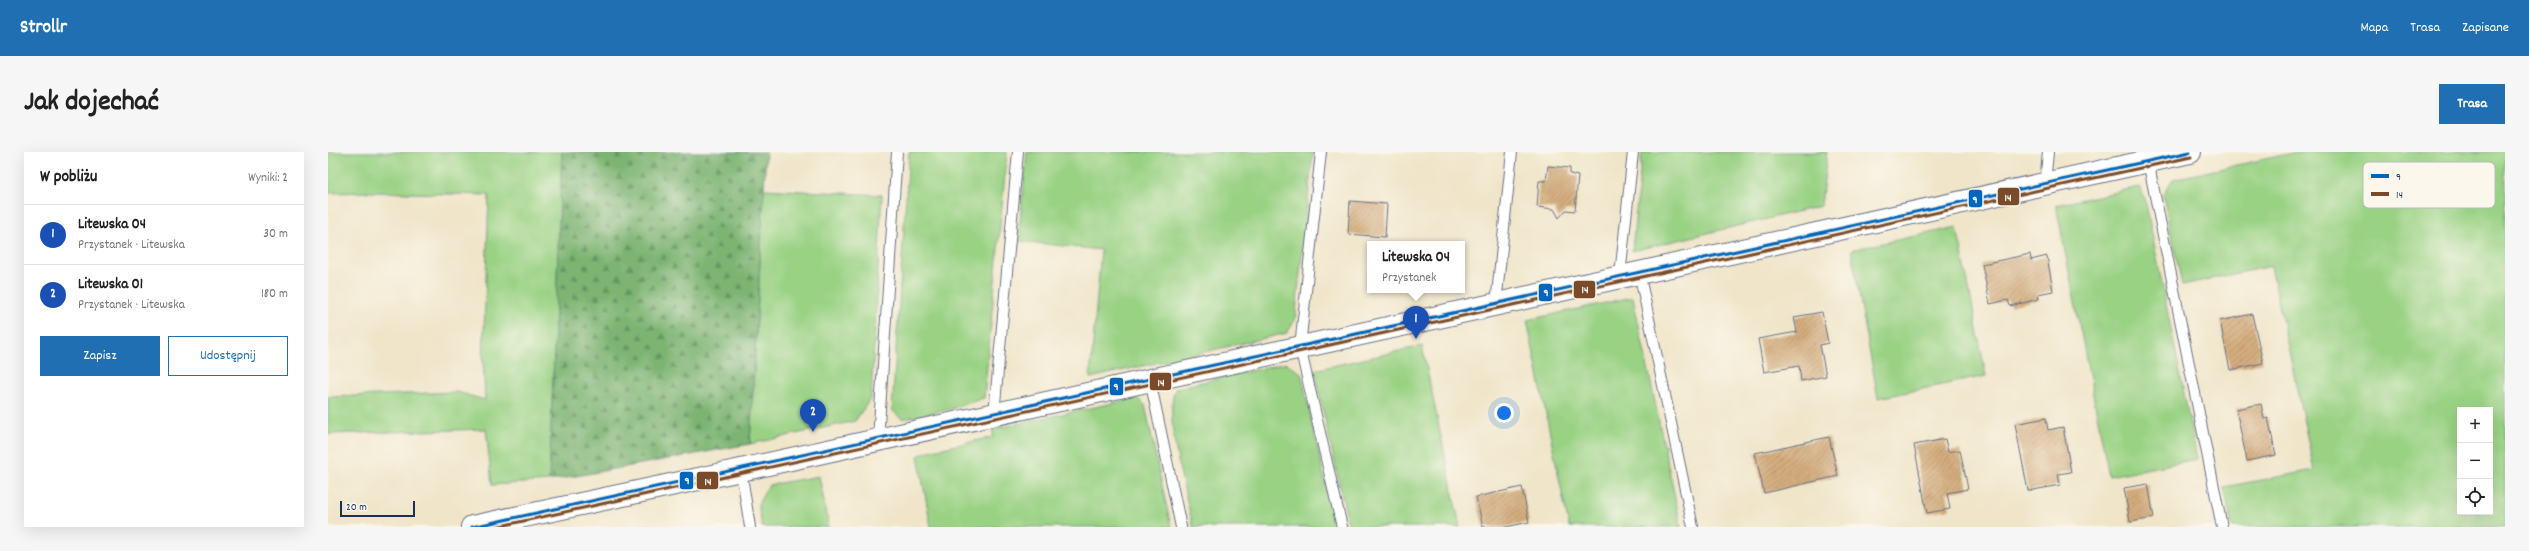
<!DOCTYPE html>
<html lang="pl">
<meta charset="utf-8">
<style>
body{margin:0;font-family:Dekko,sans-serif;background:#f6f6f6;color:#222}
.controls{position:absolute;right:12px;bottom:12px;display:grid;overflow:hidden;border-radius:0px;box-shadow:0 4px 16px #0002}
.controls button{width:36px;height:36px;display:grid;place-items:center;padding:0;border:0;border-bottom:1px solid #e0e0e0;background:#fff;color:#222;font:20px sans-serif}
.scale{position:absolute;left:12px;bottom:10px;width:75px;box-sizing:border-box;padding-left:4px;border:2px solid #1b2f5e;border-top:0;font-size:11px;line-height:14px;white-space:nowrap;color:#1b2f5e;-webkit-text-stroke:3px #fbf7ec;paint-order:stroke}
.you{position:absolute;left:1176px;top:261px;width:14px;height:14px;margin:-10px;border:3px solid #fff;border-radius:50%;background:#1a73e8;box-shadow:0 0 0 6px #1a73e833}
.badge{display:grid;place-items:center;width:26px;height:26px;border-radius:50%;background:#1f6fb2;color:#fff;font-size:13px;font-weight:700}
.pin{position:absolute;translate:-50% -33px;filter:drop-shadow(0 1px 2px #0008)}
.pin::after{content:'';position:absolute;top:21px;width:14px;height:12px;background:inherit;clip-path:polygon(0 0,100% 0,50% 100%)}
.popup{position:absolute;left:1039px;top:89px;width:98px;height:52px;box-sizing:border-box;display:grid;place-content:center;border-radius:0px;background:#fff;filter:drop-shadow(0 1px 3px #0005);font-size:13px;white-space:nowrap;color:#767676}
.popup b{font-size:15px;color:#222}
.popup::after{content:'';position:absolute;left:50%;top:100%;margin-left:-8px;border:8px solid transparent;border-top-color:#fff}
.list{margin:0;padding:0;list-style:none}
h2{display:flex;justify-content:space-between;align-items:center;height:52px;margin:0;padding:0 16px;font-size:17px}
h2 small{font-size:13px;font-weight:400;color:#767676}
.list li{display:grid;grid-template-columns:26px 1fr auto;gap:12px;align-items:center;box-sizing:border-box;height:60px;padding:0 16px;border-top:1px solid #e0e0e0}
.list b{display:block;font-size:15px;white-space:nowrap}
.list p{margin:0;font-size:13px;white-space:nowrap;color:#767676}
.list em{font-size:13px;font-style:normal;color:#767676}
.actions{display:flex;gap:8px;padding:12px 16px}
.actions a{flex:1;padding:9px 0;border:1px solid #1f6fb2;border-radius:0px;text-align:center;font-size:14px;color:#1f6fb2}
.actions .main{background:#1f6fb2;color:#fff}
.icon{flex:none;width:22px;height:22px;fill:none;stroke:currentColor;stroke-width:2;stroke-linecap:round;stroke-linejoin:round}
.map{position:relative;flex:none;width:2177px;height:375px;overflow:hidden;border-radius:0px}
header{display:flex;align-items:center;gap:24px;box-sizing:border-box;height:56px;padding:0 20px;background:#1f6fb2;color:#fff}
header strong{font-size:19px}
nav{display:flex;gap:22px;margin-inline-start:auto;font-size:14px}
.intro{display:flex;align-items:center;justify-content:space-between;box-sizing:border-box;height:96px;padding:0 24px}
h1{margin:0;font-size:28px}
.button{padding:10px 18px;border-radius:0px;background:#1f6fb2;color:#fff;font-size:14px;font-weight:700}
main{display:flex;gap:24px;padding:0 24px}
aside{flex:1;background:#fff;border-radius:0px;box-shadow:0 4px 16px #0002}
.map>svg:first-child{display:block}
.grass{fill:#9ad284;stroke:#5a8071;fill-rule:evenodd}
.forest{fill:url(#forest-firs);stroke:#4b7268}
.building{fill:url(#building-hatch)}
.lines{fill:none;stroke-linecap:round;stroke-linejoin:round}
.lane-casing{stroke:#666f83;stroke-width:12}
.secondary-casing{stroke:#666f83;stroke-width:24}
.lane{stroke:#fff;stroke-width:10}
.secondary{stroke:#fff;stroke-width:22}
.bus-1-casing{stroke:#fbf7ec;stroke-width:6}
.bus-2-casing{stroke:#fbf7ec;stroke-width:6}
.bus-1{stroke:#0065bd;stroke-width:3}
.bus-2{stroke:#7a4b2a;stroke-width:3}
.key{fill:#fbf7ec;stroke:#b8bbc1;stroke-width:1}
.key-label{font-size:11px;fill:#1b2f5e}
.line-badge{stroke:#fbf7ec;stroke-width:1.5}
.badge-label{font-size:11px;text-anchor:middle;font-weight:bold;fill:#fff}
</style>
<header>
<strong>Strollr</strong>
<nav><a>Mapa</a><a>Trasa</a><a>Zapisane</a></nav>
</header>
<div class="intro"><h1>Jak dojechać</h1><a class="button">Trasa</a></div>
<main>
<aside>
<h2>W pobliżu<small>Wyniki: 2</small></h2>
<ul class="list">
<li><span class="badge" style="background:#1a4fb4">1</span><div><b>Litewska 04</b><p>Przystanek · Litewska</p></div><em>30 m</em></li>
<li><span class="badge" style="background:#1a4fb4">2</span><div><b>Litewska 01</b><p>Przystanek · Litewska</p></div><em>180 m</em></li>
</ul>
<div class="actions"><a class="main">Zapisz</a><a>Udostępnij</a></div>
</aside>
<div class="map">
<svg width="2177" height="375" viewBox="0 0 2177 375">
<defs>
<pattern id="forest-firs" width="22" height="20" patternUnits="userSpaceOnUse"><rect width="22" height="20" fill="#7bb472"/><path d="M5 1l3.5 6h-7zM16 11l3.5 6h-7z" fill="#649361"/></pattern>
<pattern id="building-hatch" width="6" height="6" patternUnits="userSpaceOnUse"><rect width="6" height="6" fill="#d4ad7e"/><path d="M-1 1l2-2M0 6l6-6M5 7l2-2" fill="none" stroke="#ab8d6a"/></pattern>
</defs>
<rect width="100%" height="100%" fill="#fbf7ec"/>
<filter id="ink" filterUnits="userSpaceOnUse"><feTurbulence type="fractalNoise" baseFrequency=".025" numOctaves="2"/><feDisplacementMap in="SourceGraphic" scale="8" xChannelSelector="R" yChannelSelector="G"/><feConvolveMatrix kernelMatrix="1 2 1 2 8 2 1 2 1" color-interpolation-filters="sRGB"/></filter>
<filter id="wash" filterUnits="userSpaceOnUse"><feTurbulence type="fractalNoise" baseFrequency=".012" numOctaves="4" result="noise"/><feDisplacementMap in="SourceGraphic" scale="16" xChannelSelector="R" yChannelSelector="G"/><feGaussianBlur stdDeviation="0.9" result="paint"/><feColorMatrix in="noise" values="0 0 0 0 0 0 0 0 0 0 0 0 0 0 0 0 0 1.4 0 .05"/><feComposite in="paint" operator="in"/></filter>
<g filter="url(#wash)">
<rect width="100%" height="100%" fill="#f0e5c9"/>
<!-- grass -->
<g class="grass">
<path d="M 0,0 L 234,0 L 221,329 L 164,333 L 158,277 L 0,282 L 0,245 L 129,240 L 157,248 L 155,206 L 161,43 L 44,40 L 0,41 Z"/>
<path d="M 581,0 L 679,0 L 656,246 L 623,257 L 574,267 L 564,258 Z"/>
<path d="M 699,0 L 985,0 L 967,168 L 959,181 L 762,226 L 773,98 L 690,89 Z"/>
<path d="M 1314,0 L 1499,0 L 1493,54 L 1304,99 Z"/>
<path d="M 1969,0 L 2177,0 L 2177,375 L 1904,375 L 1896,335 L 1986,318 L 1943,114 L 1854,133 L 1835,43 L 1845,27 ZM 2132,258 L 2162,258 L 2162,360 L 2132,360 Z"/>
<path d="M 1811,35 L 1817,47 L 1869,307 L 1781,324 L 1728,53 Z"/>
<path d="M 436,37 L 554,43 L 543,246 L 527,269 L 422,292 Z"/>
<path d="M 1629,75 L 1658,224 L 1550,246 L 1523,98 Z"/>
<path d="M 1305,145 L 1353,375 L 1241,375 L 1199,168 Z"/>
<path d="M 1094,194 L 1132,375 L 1021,375 L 986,218 Z"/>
<path d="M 958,211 L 973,221 L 1007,375 L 865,375 C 859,344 834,262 848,236 Z"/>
<path d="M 809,246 L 817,253 L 843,375 L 603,375 L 590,304 L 601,299 L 665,285 L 665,277 Z"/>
<path d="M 491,324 L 501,375 L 434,375 L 430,352 L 441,333 Z"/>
</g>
<!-- forest -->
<path class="forest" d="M 234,0 L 438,0 L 422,292 L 221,329 Z"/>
<g id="blocks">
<!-- building -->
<g class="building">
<path d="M 1220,14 L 1242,16 L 1242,22 L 1250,24 L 1247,59 L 1238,58 L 1231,66 L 1226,57 L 1209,55 L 1211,29 L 1218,29 Z"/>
<path d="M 1022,49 L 1059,52 L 1057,85 L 1020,82 Z"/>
<path d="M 1702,102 L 1703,108 L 1719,104 L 1725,139 L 1710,142 L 1711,147 L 1682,154 L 1680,148 L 1662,152 L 1654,112 Z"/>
<path d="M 1494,160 L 1500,191 L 1492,193 L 1498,224 L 1473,229 L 1471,214 L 1436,220 L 1430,187 L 1469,180 L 1466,165 Z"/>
<path d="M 1924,162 L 1935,211 L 1902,218 L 1892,169 Z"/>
<path d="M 1933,252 L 1936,267 L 1940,266 L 1948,303 L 1919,309 L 1908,257 Z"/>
<path d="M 1718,266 L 1720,278 L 1735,275 L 1743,320 L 1730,322 L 1732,333 L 1700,339 L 1687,272 Z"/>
<path d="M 1501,285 L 1510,324 L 1436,341 L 1427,301 Z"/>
<path d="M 1617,287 L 1620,300 L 1632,298 L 1640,337 L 1619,341 L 1622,357 L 1599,361 L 1586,293 Z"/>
<path d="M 1820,332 L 1826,366 L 1802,370 L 1796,336 Z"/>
<path d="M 1194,335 L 1201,370 L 1178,375 L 1155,375 L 1148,345 Z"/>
</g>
</g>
</g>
<g filter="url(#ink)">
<use href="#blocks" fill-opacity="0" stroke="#666f83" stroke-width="1"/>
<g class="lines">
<!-- lane casing -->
<g class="lane-casing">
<g id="lane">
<path d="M 993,0 L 972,195 L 1014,375"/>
<path d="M 1820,9 L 1894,375"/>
<path d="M 1717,32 L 1720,0"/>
<path d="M 1311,120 L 1365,375"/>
<path d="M 1292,124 L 1305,0"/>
<path d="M 1168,152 L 1184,0"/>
<path d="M 822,228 L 853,375"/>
<path d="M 666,262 L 690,0"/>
<path d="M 550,288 L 569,0"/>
<path d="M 413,318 L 422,375"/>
</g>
</g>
<!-- secondary casing -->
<g class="secondary-casing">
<path id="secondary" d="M 144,375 L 413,318 L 1862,0"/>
</g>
<!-- lane -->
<use href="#lane" class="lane"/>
<!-- secondary -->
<use href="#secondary" class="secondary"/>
<!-- bus-1 casing -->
<g class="bus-1-casing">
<path id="bus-1" d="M 144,375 L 1862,0"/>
</g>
<!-- bus-2 casing -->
<g class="bus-2-casing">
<path id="bus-2" d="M 168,375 L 1863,5"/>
</g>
<!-- bus-1 -->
<use href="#bus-1" class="bus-1"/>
<!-- bus-2 -->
<use href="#bus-2" class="bus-2"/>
</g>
</g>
<!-- legend -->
<rect x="2035" y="10" width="132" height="46" rx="6" class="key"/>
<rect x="2043" y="22" width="18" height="4" fill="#0065bd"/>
<rect x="2043" y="40" width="18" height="4" fill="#7a4b2a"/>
<g class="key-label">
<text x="2068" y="28">9</text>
<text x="2068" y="46">14</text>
</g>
<g class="line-badge">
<rect x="1669" y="35" width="23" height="19" rx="4" fill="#7a4b2a"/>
<rect x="1640" y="37" width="15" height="19" rx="4" fill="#0065bd"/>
<rect x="1245" y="128" width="23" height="19" rx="4" fill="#7a4b2a"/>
<rect x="1210" y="131" width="15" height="19" rx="4" fill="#0065bd"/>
<rect x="821" y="220" width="23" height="19" rx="4" fill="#7a4b2a"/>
<rect x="781" y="225" width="15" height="19" rx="4" fill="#0065bd"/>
<rect x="351" y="319" width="15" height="19" rx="4" fill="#0065bd"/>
<rect x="368" y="319" width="23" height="19" rx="4" fill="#7a4b2a"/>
</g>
<g class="badge-label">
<text x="1680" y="49">14</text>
<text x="1647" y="51">9</text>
<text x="1257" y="141">14</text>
<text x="1218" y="144">9</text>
<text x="833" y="234">14</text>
<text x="788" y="238">9</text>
<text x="359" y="332">9</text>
<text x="380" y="333">14</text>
</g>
</svg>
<div class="controls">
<button>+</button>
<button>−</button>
<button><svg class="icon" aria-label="locate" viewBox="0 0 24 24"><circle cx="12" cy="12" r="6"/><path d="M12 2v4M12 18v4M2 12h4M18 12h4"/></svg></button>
</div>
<div class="scale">20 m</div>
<div class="you"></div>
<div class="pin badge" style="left:1088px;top:187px;background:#1a4fb4">1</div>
<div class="popup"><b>Litewska 04</b>Przystanek</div>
<div class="pin badge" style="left:485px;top:280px;background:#1a4fb4">2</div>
</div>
</main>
